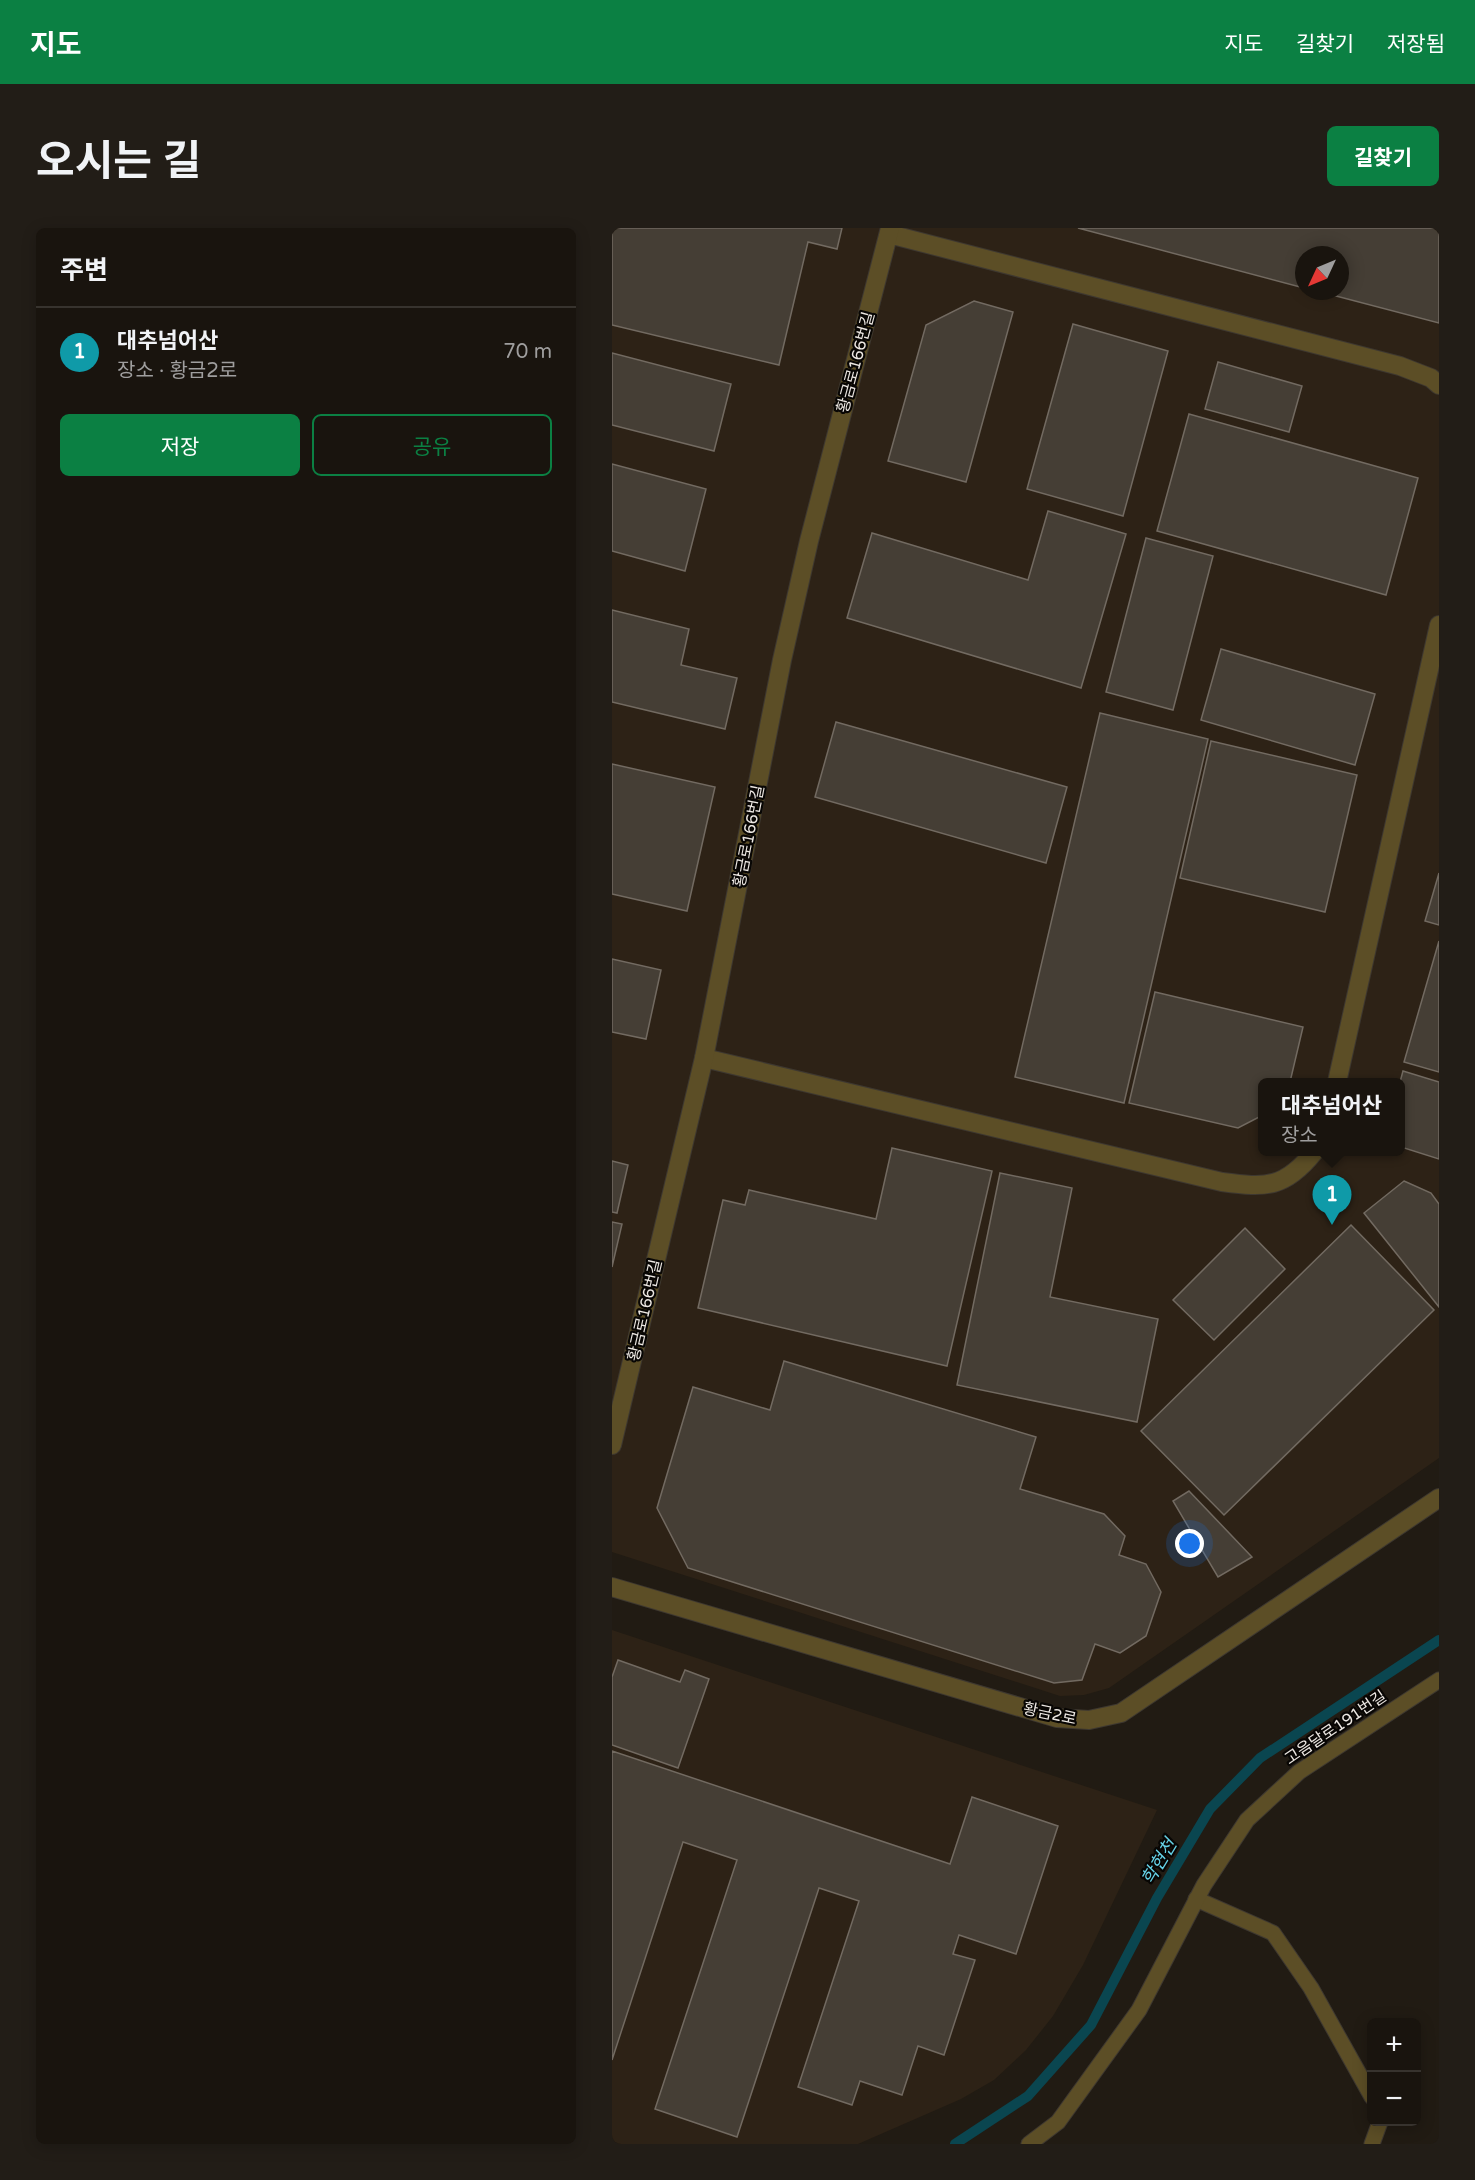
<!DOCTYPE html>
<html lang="ko">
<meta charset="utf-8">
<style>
body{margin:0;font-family:"Varela Round","Noto Sans KR",sans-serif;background:#221d17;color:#f1f3f6}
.controls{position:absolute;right:18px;bottom:18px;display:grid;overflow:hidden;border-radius:9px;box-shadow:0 3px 15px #0003}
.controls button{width:54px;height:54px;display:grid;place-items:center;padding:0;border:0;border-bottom:2px solid #37332e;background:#19140e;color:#f1f3f6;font:30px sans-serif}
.compass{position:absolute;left:683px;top:18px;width:54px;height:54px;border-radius:50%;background:#19140e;box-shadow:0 3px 15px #0003;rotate:226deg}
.you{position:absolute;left:578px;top:1316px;width:21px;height:21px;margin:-15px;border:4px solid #fff;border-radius:50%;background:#1a73e8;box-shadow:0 0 0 9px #1a73e833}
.badge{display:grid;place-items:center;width:39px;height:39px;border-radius:50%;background:#0b8043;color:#fff;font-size:20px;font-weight:700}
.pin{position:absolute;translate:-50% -50px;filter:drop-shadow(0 2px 3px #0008)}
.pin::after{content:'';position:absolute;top:32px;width:21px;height:18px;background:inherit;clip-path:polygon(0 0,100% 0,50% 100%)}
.popup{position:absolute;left:646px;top:850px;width:147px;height:78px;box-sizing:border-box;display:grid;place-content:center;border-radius:9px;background:#19140e;filter:drop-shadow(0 2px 4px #0005);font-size:20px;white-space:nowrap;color:#9f9e9e}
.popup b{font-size:22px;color:#f1f3f6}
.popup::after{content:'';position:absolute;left:50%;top:100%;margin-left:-12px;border:12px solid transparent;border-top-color:#19140e}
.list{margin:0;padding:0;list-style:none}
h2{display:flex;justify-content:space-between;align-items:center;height:78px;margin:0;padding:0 24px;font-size:26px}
h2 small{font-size:20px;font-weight:400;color:#9f9e9e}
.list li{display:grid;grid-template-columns:39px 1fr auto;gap:18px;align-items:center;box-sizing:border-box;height:90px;padding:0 24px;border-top:2px solid #37332e}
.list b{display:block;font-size:22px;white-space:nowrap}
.list p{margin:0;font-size:20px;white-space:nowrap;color:#9f9e9e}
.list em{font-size:20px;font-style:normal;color:#9f9e9e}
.actions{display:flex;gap:12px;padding:18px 24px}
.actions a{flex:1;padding:14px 0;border:2px solid #0b8043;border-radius:9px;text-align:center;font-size:21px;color:#0b8043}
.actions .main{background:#0b8043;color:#fff}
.map{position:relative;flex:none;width:827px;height:1916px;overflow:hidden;border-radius:9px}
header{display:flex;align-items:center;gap:36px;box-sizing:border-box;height:84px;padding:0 30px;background:#0b8043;color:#fff}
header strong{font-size:28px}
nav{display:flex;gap:33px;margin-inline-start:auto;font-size:21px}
.intro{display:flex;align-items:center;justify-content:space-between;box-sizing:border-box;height:144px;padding:0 36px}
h1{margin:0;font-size:42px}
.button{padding:15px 27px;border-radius:9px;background:#0b8043;color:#fff;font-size:21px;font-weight:700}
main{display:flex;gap:36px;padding:0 36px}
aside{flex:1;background:#19140e;border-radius:9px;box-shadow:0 3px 15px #0003}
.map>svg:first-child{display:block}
.built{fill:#2d2216;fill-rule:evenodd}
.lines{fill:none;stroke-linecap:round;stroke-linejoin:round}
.stream{stroke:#0a4650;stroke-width:10}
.building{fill:#453e35;stroke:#726a61;stroke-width:1.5}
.service-casing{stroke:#3e3830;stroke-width:17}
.minor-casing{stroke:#3e3830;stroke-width:20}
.tertiary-casing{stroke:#3e3830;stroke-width:20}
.service{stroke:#5c4e26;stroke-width:15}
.minor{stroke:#5c4e26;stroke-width:18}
.tertiary{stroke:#5c4e26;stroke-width:18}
.labels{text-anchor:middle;stroke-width:4.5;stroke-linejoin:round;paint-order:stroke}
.street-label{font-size:16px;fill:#ede8e3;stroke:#080604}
.water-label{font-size:18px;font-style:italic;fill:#66d2e7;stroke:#080604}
</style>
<header>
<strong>지도</strong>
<nav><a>지도</a><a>길찾기</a><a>저장됨</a></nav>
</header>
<div class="intro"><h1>오시는 길</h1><a class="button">길찾기</a></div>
<main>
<aside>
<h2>주변<small></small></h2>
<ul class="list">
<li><span class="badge" style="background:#0f9aa8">1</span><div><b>대추넘어산</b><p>장소 · 황금2로</p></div><em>70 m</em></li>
</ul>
<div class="actions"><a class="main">저장</a><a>공유</a></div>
</aside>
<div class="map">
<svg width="827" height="1916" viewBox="0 0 827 1916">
<rect width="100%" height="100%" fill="#211b13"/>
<!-- built -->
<g class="built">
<path d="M 0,0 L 827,0 L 827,1230 L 497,1460 L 472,1467 L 448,1468 L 0,1324 ZM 692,27 L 728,27 L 728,63 L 692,63 ZM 651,854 L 789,854 L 789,924 L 651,924 Z"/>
<path d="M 0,1402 L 545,1582 L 471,1737 L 441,1788 L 414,1822 L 382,1852 L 349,1871 L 246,1916 L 0,1916 Z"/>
</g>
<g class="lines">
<!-- stream -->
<path class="stream" d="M 343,1916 L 416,1868 L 479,1797 L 545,1670 L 598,1581 L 648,1530 L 827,1412"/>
</g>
<!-- building -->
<g class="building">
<path d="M 0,0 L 230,0 L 225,21 L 196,14 L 167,137 L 0,97 Z"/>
<path d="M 466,0 L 827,0 L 827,95 L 705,63 L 728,63 L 728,27 L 692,27 L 692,60 Z"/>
<path d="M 362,73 L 401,84 L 354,254 L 276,233 L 314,97 Z"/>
<path d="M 461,96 L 556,123 L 511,288 L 415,261 Z"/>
<path d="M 0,125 L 119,156 L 102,223 L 0,197 Z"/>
<path d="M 606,134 L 690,158 L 677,204 L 593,181 Z"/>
<path d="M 577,186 L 806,250 L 774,367 L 545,303 Z"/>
<path d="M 0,236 L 94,261 L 73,343 L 0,323 Z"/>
<path d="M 436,283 L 514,306 L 469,460 L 235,390 L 260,305 L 416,352 Z"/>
<path d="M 534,310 L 601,328 L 561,482 L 494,464 Z"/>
<path d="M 0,382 L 77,401 L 69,437 L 125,450 L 113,501 L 0,474 Z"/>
<path d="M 609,421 L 763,466 L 743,537 L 589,492 Z"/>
<path d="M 488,485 L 596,511 L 512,875 L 403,849 Z"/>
<path d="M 224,494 L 455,559 L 434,635 L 203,569 Z"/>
<path d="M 599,513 L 745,547 L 713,684 L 568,650 Z"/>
<path d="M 0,536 L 103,559 L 75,683 L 0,666 Z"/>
<path d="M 827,645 L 827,697 L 813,693 Z"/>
<path d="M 827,713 L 827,844 L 792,834 Z"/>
<path d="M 0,731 L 49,742 L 34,811 L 0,804 Z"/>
<path d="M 543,764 L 691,799 L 678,854 L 651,854 L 651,887 L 626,900 L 517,875 Z"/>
<path d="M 791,843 L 827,854 L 827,931 L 789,919 L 788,854 Z"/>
<path d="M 280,920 L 380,943 L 335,1138 L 86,1080 L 111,972 L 133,977 L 137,962 L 264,991 Z"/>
<path d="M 0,933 L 16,937 L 5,985 L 0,984 Z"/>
<path d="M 388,945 L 460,960 L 438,1069 L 546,1091 L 525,1194 L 345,1157 Z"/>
<path d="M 792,953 L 819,965 L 827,976 L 827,1079 L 752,985 Z"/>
<path d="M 0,994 L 10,996 L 0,1039 Z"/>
<path d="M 739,997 L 822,1082 L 612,1287 L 529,1203 Z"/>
<path d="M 633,1000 L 673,1041 L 602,1112 L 561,1072 Z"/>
<path d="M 172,1133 L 424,1209 L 408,1261 L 492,1286 L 513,1308 L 507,1327 L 534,1336 L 549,1364 L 534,1408 L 508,1425 L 483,1416 L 470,1452 L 442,1455 L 76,1340 L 45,1280 L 81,1159 L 158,1182 Z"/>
<path d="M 577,1263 L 640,1329 L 606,1349 L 561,1273 Z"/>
<path d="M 6,1432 L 68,1454 L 73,1442 L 97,1451 L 66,1540 L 0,1517 L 0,1449 Z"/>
<path d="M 0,1523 L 338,1636 L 360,1569 L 446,1598 L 404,1726 L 347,1707 L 341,1726 L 363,1732 L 332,1827 L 306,1818 L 290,1867 L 248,1853 L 240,1877 L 186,1859 L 247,1673 L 207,1660 L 125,1909 L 43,1881 L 125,1632 L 71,1614 L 0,1832 Z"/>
</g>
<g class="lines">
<!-- service casing -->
<g class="service-casing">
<g id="service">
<path d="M 584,1671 L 661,1705 L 699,1760 L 760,1869"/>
<path d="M 417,1916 L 446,1894 L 527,1782 L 592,1657 L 635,1592 L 687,1544 L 827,1452"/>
<path d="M 760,1916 L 768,1894"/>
</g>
</g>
<!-- minor casing -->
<g class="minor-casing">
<g id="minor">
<path d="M 277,6 L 788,138 L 819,150 L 827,157"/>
<path d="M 92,830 L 610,954 C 655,960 673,960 702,924"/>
<path d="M 725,854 L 827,397"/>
<path d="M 0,1217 L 92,830 L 170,432 L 197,313 L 278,0"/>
</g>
</g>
<!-- tertiary casing -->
<g class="tertiary-casing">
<path id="tertiary" d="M 0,1359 L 445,1490 L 477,1492 L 509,1485 L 827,1270"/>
</g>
<!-- service -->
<use href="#service" class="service"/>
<!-- minor -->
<use href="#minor" class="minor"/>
<!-- tertiary -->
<use href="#tertiary" class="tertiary"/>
</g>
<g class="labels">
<!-- street labels -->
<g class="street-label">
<text transform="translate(243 134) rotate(-75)" y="6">황금로166번길</text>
<text transform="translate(136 608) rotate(-79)" y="6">황금로166번길</text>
<text transform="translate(32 1082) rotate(-77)" y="6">황금로166번길</text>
<text transform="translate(438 1485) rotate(12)" y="6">황금2로</text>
<text transform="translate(723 1499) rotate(-34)" y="6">고음달로191번길</text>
</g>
<!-- water labels -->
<g class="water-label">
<text transform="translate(547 1634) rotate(-59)" y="6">학현천</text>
</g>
</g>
</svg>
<div class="controls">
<button>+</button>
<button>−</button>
</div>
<svg class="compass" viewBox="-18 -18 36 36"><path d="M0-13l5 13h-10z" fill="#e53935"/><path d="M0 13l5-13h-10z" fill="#9f9e9e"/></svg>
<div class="you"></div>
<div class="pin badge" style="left:720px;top:997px;background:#0f9aa8">1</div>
<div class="popup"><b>대추넘어산</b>장소</div>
</div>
</main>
